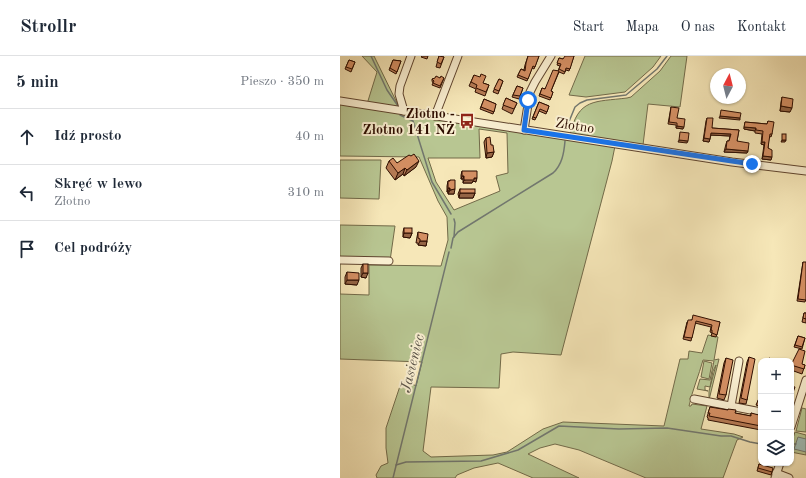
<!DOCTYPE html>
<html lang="pl">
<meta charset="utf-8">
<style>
body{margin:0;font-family:"Old Standard TT",serif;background:#f2f2f3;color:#1f2937}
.controls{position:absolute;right:12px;bottom:12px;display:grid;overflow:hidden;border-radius:8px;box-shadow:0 1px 3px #0004}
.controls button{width:36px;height:36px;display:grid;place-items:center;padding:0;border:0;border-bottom:1px solid #e0e1e3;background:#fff;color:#1f2937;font:20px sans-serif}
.compass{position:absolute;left:370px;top:12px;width:36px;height:36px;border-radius:50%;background:#fff;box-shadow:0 1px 3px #0004;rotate:7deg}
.stop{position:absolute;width:12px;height:12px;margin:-9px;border:3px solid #1a73e8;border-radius:50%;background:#fff}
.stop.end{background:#1a73e8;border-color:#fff;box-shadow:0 1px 4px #0008}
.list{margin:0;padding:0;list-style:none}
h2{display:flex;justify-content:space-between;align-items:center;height:52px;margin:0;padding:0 16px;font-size:17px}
h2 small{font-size:13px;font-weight:400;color:#747a83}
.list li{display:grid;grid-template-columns:26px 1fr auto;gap:12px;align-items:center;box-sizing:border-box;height:56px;padding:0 16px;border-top:1px solid #e0e1e3}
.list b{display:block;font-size:15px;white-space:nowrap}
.list p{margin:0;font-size:13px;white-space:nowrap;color:#747a83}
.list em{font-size:13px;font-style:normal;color:#747a83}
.icon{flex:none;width:22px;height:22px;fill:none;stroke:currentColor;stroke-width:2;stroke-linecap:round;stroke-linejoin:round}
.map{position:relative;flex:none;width:466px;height:422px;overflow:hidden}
header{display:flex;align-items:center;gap:24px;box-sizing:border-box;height:56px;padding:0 20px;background:#fff;border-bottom:1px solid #e0e1e3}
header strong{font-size:19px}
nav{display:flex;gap:22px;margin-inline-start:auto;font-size:14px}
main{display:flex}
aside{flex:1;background:#fff}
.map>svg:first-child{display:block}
.green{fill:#b8c692;stroke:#726a49;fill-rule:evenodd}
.water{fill:#a0beb8;stroke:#72776e}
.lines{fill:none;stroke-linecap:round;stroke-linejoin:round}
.stream{stroke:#72776e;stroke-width:1.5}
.minor-casing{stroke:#5f442e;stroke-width:9}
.minor{stroke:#f9efd1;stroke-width:7}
.wall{fill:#b67b55;stroke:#2d0d00}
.shaded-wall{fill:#946445;stroke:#2d0d00}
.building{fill:#d48f63;stroke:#2d0d00}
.route{stroke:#1a73e8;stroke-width:5}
.labels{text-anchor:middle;stroke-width:4;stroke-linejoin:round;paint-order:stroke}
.poi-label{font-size:14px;font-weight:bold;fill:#2d0d00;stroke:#f9efd1;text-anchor:end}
.street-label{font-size:14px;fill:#2d0d00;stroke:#f9efd1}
.water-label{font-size:15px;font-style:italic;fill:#5b544a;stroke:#f9efd1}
</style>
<header>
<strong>Strollr</strong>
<nav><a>Start</a><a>Mapa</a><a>O nas</a><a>Kontakt</a></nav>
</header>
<main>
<aside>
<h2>5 min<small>Pieszo · 350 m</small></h2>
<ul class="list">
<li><svg class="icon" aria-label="ahead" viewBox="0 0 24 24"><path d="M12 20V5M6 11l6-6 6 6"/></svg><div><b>Idź prosto</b></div><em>40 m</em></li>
<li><svg class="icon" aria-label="left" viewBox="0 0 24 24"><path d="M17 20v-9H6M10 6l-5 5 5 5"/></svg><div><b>Skręć w lewo</b><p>Złotno</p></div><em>310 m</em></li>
<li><svg class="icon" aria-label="arrive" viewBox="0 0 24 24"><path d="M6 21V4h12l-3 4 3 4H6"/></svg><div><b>Cel podróży</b></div></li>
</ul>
</aside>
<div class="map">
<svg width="466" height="422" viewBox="0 0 466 422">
<rect width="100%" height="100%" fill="#f6e7b8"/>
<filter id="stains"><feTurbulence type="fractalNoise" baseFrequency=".005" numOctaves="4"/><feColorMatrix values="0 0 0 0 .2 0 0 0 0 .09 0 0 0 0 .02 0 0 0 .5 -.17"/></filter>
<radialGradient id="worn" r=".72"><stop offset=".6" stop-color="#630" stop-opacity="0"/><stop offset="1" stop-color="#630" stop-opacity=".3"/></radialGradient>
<!-- green -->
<g class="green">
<path d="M 22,0 L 34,0 L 60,53 L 27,48 L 37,16 Z"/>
<path d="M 245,0 L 321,0 L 313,11 L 285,36 L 246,41 L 229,39 Z"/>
<path d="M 331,0 L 347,0 L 340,51 L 308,48 L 303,89 L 230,79 C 238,42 255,46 287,42 L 291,41 L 320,15 Z"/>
<path d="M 0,48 L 275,90 L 272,105 L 221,299 L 173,296 L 161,298 L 159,332 L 91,331 L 83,395 L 91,401 L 153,399 L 167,396 L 203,373 L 223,366 L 324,370 L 340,303 L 348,303 L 349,295 L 362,297 L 368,279 L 378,281 L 374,304 L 379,303 L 369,344 L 369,335 L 376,309 L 373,315 L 370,331 L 365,330 L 365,334 L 368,335 L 357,333 L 360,323 L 370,324 L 374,305 L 363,304 C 359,319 352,335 349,350 L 351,350 L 352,348 L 367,350 L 361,373 L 394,378 L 403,381 L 397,384 L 383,422 L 306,422 L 239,394 L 215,388 L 200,392 L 188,398 L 239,422 L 193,422 L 158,407 L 134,412 L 117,419 L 115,422 L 37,422 L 36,419 L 41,410 L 48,407 L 46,392 L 46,372 L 60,330 L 67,325 L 76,330 L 82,306 L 0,303 L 0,169 L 55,170 L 50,205 L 0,204 L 0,238 L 29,239 L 29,209 L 101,210 L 108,184 L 107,161 L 98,145 L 79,101 L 0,100 ZM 139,73 L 167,77 L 168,117 L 156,120 L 160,135 L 114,154 L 96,126 L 88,102 L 140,102 Z"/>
<path d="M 0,104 L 41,104 L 39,143 L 0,142 Z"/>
<path d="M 364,305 L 372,307 L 369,323 L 361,321 Z"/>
<path d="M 462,352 L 466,353 L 466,376 L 456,375 Z"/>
<path d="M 455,376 L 466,379 L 466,399 L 451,396 L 451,388 Z"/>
</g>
<!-- water -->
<path class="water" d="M 458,381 L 466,383 L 466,396 L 454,393 Z"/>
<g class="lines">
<!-- stream -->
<g class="stream">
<path d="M 31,0 L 47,34 L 58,50"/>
<path d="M 60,59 L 73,65 L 92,126 L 111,158"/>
<path d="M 228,68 L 235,51 L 240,47 L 247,44 L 286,39 L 317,13 L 327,0"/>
<path d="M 114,163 L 115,167 L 114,181"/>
<path d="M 111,192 L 113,182 L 118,176 L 213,117 C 222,109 224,97 225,85"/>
<path d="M 451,388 L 456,388"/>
<path d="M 56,409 L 66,406 L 141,405 L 178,394 L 219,370 L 279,373 L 327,372 L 381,380 L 391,380 L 410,386 L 421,388"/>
<path d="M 53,422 L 109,196"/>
</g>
<!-- minor casing -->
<g class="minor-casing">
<g id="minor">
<path d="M 0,45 L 392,106 L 466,115"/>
<path d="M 64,55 L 59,38 L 60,30 L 71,0"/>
<path d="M 95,60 L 118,0"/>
<path d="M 184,74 L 190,36 L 195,26 L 211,0"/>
<path d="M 0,204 L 49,205"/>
<path d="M 354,343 L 421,356"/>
<path d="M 391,350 L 399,305"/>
<path d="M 451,371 L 466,324"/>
<path d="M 436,417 L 449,422"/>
<path d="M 435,422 L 440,407"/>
</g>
</g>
<!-- minor -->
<use href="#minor" class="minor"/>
</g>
<!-- wall -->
<g class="wall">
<path d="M 82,0 L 88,0 L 87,3 L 81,1 Z"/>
<path d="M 99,0 L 104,1 L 100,12 L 96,11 Z"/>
<path d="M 188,0 L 199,0 L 194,13 L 192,12 L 187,25 L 177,21 L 181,13 L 184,14 L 185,9 Z"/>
<path d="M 234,0 L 229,15 L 226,14 L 224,18 L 219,16 L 211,35 L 213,36 L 210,44 L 199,40 L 202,32 L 205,33 L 218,15 L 220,10 L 217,9 L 219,2 L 223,3 Z"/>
<path d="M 9,4 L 15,6 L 11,16 L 5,13 Z"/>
<path d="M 53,4 L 61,5 L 56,18 L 49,14 Z"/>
<path d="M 134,19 L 143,27 L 149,29 L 145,40 L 135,36 L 136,33 L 129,30 Z"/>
<path d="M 104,22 L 100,32 L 92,29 L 93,27 L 92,25 L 92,23 Z"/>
<path d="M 159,23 L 163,25 L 158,38 L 153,36 Z"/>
<path d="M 177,30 L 183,32 L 179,43 L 172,41 Z"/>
<path d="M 442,41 L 450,56 L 440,55 L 441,46 Z"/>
<path d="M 166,42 L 177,47 L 172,58 L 162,53 Z"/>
<path d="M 144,43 L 156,48 L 153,58 L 140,53 Z"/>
<path d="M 199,46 L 209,50 L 206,58 L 199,55 L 195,64 L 192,63 Z"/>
<path d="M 331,51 L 343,73 L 336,72 L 336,69 L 328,68 Z"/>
<path d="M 367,62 L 372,72 L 399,74 L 397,85 L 408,95 L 407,97 L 384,96 L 386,88 L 387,85 L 389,85 L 390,80 L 371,79 L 369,86 L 363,85 L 366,65 Z"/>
<path d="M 428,65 L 432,78 L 431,81 L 429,80 L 428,92 L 431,104 L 422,103 L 424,89 L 421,88 L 422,78 L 415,77 L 415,75 L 404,73 L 405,66 L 427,68 Z"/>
<path d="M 146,82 L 151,89 L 154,96 L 152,101 L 146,102 L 144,86 Z"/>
<path d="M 49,105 L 57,107 L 76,111 L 64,120 L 63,118 L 55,124 L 46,112 Z"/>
<path d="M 122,115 L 136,126 L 133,125 L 132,127 L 123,127 L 123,123 L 121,123 L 121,119 Z"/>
<path d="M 110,124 L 114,138 L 108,138 L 108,136 L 107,136 L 107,130 L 108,125 L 110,125 Z"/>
<path d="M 120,133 L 135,137 L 133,142 L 119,142 L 118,138 Z"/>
<path d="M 64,172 L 72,177 L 70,182 L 63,181 L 63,176 Z"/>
<path d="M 78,176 L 87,185 L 86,190 L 78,189 L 78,187 L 76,187 L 77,181 Z"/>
<path d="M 463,206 L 466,243 L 465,246 L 457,245 Z"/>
<path d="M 23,208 L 26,222 L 21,221 L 21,212 Z"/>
<path d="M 7,216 L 17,229 L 5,228 L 5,221 Z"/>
<path d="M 464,257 L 466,257 L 466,267 L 462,266 Z"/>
<path d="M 351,264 L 380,266 L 376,281 L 371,280 L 372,277 L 370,276 L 371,271 L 355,267 L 351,285 L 343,283 L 347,266 Z"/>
<path d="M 458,280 L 465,282 L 462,293 L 454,291 Z"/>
<path d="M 409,301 L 407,344 L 406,348 L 399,347 L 407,306 Z"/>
<path d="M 386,302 L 386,339 L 384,344 L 377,342 L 384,307 Z"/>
<path d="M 451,309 L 465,309 L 462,318 L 451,314 Z"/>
<path d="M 421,325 L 421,351 L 416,349 L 420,340 L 421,336 L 419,335 Z"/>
<path d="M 370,351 L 395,357 L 411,360 L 411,357 L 421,361 L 421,374 L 368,364 L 368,362 L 367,361 Z"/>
<path d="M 419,408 L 432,416 L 431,419 L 417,415 Z"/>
</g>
<!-- shaded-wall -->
<g class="shaded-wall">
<path d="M 441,50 L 452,52 L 450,56 L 440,55 Z"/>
<path d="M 380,60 L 400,62 L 400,64 L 379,62 Z"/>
<path d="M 337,70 L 344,71 L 343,73 L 336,72 Z"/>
<path d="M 404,71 L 416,72 L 415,75 L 404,73 Z"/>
<path d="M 371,77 L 391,78 L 390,80 L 370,79 Z"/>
<path d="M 364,82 L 370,83 L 369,86 L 363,85 Z"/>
<path d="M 339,84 L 348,85 L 347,87 L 338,86 Z"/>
<path d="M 442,84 L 446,84 L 445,86 L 441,86 Z"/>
<path d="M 422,86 L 425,86 L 424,89 L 421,88 Z"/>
<path d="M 386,93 L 408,95 L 407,97 L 384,96 Z"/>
<path d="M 154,96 L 152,101 L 146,102 L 147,97 Z"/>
<path d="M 423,100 L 432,101 L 431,104 L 422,103 Z"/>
<path d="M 79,105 L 76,111 L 64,120 L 67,114 Z"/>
<path d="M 65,112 L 63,118 L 55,124 L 58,117 Z"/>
<path d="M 122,120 L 124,120 L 123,123 L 121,123 Z"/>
<path d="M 134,122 L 137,122 L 136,126 L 133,125 L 132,127 L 123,127 L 124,124 Z"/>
<path d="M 108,132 L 110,132 L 108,136 L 107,136 Z"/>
<path d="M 115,133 L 114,138 L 108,138 L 110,134 Z"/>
<path d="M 120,137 L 135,137 L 133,142 L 119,142 Z"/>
<path d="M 64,177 L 72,177 L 70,182 L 63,181 Z"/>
<path d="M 80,185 L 87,185 L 86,190 L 78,189 Z"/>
<path d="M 23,217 L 28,217 L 26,222 L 21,221 Z"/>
<path d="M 7,224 L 19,224 L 17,229 L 5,228 Z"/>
</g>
<!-- building -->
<g class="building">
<path d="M 99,0 L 104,1 L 101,8 L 97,6 Z"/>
<path d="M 188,0 L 199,0 L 195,11 L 193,10 L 188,23 L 178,19 L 181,13 L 185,15 L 186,7 Z"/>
<path d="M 225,0 L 234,0 L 230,13 L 226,12 L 225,16 L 219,13 L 221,8 L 217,7 L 219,2 L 223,3 Z"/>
<path d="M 9,4 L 15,6 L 12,13 L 6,11 Z"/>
<path d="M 53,4 L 61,5 L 57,16 L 50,12 Z"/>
<path d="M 213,14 L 219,15 L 211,35 L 213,36 L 211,42 L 200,38 L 202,32 L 205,33 Z"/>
<path d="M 141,18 L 146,20 L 143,27 L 149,29 L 146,36 L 136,32 L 137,29 L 131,26 L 134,19 L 140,21 Z"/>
<path d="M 96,20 L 100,22 L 101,20 L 104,22 L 100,30 L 93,27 L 94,25 L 92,23 L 95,22 Z"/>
<path d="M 159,23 L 163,25 L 159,35 L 154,33 Z"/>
<path d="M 177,30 L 183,32 L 180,40 L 173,39 Z"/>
<path d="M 442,41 L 453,43 L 452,52 L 441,50 Z"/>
<path d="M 166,42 L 177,47 L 174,53 L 163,49 Z"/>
<path d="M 144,43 L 156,48 L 154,56 L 141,51 Z"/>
<path d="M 199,46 L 209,50 L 207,56 L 200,53 L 196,62 L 193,61 Z"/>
<path d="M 331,51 L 339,52 L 337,62 L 345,63 L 344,71 L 337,70 L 337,67 L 329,66 Z"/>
<path d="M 381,54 L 401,57 L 400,62 L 380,60 Z"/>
<path d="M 367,62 L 373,62 L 372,72 L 399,74 L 397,85 L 409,87 L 408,95 L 386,93 L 387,85 L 389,85 L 391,78 L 371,77 L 370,83 L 364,82 Z"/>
<path d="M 428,65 L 434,66 L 432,78 L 430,78 L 428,92 L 432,94 L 432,101 L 423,100 L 425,86 L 422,86 L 423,75 L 416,74 L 416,72 L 404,71 L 405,66 L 427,68 Z"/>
<path d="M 340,76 L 349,77 L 348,85 L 339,84 Z"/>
<rect x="442" y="78" width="4" height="6"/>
<path d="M 150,81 L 151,89 L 153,89 L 154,96 L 147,97 L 146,82 Z"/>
<path d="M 74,98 L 79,105 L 67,114 L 65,112 L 58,117 L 49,105 L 53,102 L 57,107 L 69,99 L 71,100 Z"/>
<path d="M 122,115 L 137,115 L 137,122 L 134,122 L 134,124 L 124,124 L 124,120 L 122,120 Z"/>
<path d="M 110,124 L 115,124 L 115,133 L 110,134 L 110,132 L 108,132 L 108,125 L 110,125 Z"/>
<rect x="120" y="133" width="15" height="4"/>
<rect x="64" y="172" width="8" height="5"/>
<path d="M 78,176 L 88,178 L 87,185 L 80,185 L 80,183 L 78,182 Z"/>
<path d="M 463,206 L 466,206 L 466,244 L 458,243 Z"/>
<rect x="23" y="208" width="5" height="9"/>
<path d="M 7,216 L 19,217 L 19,224 L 7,224 Z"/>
<path d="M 464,257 L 466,257 L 466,263 L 463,262 Z"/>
<path d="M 353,259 L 380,266 L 377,279 L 372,277 L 372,274 L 371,274 L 372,269 L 356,265 L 352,282 L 344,281 L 348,264 L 352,264 Z"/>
<path d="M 458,280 L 465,282 L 462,291 L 455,289 Z"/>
<path d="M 459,293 L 465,295 L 462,308 L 465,309 L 464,313 L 451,309 Z"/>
<path d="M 409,301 L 415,303 L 407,344 L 401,342 Z"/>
<path d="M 386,302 L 393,304 L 386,339 L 379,338 Z"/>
<path d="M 429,302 L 435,304 L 435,305 L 426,305 L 426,303 L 429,304 Z"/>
<path d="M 451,330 L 455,331 L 451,342 Z"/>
<path d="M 421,337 L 421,346 L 418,345 Z"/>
<path d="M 370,351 L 388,354 L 388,353 L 396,354 L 395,357 L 411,360 L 411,357 L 419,359 L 419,360 L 421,361 L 421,370 L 369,360 L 370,357 L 368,357 Z"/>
<path d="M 419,408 L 433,412 L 432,416 L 418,412 Z"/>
</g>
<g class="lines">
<!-- route -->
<path class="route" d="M 188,44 L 184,74 L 412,108"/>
</g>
<!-- icons -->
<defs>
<g id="bus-bare" transform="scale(1.2)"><path d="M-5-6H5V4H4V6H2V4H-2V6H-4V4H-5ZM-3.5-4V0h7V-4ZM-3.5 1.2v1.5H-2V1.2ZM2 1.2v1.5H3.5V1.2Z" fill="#8f2418" stroke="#f9efd1" stroke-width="2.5" paint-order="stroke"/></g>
</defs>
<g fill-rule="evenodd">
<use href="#bus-bare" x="127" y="65"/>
</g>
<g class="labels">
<!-- poi labels -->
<g class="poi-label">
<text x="115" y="62">Złotno -<tspan x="115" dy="16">Złotno 141 NŻ</tspan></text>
</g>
<!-- street labels -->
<g class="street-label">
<text transform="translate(235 69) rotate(9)" y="5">Złotno</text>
</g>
<!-- water labels -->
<g class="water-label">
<text transform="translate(72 307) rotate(-76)" y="5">Jasieniec</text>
</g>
</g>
<rect width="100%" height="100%" filter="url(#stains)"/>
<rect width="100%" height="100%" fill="url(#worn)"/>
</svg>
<div class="controls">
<button>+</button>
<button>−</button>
<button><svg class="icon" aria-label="layers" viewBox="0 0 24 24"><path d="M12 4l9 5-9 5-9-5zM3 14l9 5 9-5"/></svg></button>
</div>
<svg class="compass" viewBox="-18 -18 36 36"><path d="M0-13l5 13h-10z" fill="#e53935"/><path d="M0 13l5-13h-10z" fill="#747a83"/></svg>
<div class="stop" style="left:188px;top:44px"></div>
<div class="stop end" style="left:412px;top:108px"></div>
</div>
</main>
